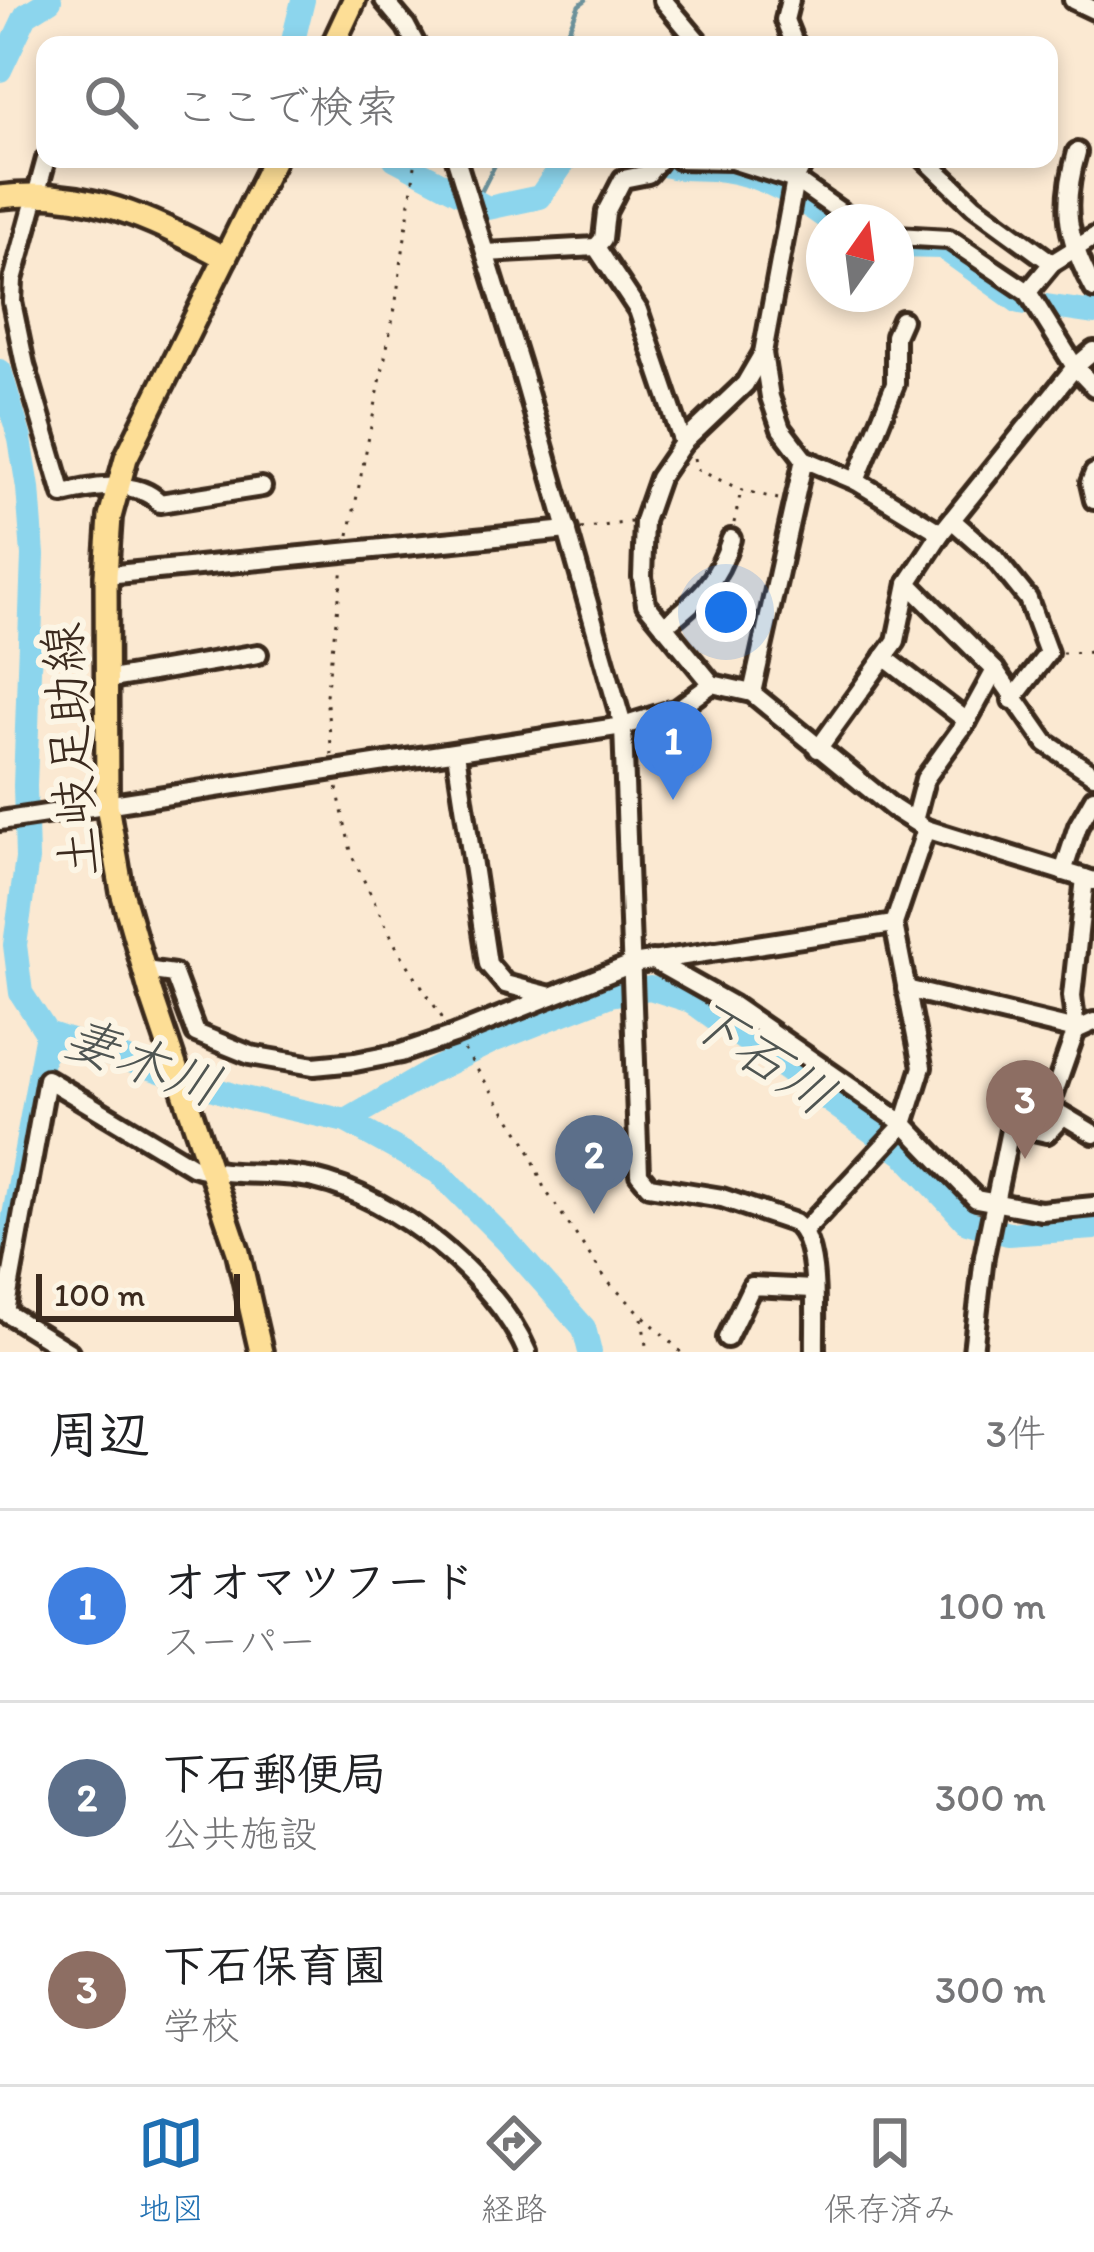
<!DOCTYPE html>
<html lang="ja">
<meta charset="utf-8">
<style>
body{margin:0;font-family:Itim,"Klee One",sans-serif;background:#f6f6f6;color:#202124}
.compass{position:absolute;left:806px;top:204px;width:108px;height:108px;border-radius:50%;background:#fff;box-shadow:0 6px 18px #0003;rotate:14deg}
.scale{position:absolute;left:36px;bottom:30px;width:204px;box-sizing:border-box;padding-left:12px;border:6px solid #3b2a1e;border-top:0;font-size:33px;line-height:42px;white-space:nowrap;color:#3b2a1e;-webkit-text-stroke:9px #fcf5e5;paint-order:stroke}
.you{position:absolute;left:726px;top:612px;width:42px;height:42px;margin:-30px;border:9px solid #fff;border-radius:50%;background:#1a73e8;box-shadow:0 0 0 18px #1a73e833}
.badge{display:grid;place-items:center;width:78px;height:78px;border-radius:50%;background:#1f6fb2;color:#fff;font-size:39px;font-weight:700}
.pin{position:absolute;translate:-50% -99px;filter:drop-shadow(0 3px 6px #0008)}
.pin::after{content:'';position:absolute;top:63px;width:42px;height:36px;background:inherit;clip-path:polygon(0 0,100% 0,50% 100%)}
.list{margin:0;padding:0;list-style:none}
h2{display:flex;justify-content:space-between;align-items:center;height:156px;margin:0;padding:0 48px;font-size:51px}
h2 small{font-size:39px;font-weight:400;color:#757577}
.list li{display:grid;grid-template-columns:78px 1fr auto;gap:36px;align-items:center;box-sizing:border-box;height:192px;padding:0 48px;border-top:3px solid #e0e0e0}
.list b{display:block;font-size:45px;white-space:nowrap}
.list p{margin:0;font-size:39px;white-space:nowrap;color:#757577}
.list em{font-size:39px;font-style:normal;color:#757577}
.icon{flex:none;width:66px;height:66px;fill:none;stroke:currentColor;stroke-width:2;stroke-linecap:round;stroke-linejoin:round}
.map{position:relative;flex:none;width:1094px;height:1352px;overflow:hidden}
.search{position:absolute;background:#fff;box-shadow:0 6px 18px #0003;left:36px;right:36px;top:36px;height:132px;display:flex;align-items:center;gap:30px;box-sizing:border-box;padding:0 42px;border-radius:24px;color:#757577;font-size:45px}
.sheet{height:732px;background:#fff}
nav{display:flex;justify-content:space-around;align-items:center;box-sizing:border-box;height:168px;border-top:3px solid #e0e0e0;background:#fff;font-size:33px;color:#757577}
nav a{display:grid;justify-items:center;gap:6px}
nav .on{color:#1f6fb2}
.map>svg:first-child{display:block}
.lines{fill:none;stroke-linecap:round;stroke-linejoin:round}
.stream{stroke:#6c919a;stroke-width:4.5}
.river{stroke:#8cd5ed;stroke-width:24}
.minor-casing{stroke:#3b2a1e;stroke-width:26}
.major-casing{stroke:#3b2a1e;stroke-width:30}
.path{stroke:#3b2a1e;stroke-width:3;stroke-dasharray:3 9;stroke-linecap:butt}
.minor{stroke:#fcf5e5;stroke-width:16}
.major{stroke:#fdde96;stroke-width:21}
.labels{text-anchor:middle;stroke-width:12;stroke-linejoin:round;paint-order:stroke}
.street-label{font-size:51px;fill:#3b2a1e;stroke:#fcf5e5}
.water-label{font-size:54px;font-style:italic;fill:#4f5552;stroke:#fcf5e5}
</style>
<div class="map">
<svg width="1094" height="1352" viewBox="0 0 1094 1352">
<rect width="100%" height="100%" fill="#fbe9d2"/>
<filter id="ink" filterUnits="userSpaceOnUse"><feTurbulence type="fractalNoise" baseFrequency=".00833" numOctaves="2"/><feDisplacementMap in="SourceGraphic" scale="24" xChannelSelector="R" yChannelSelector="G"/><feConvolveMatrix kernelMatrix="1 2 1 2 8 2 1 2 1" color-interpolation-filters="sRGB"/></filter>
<g filter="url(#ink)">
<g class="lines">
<!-- stream -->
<g class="stream">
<path d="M 562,45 L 579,5 L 586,0"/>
<path d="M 476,202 L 498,159"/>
</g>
<!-- river -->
<g class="river">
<path d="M 292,45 L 303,0"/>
<path d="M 0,70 L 26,15 L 50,0"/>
<path d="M 395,159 L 488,208 L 540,197 L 566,159"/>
<path d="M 650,159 C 673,173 697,166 723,170 C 767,176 797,197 832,222"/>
<path d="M 896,246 L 942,247 L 1019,302 L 1094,313"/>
<path d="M 0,371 L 20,439 L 28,488 L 33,555 L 25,786 L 27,859 L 15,945 L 21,993 L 47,1033 L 235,1096 L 346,1121 L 438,1172 L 507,1241 L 584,1328 L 590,1352"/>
<path d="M 346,1121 L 432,1071 L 495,1040 L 610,995 L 650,988 L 691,1001 L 906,1156 L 967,1222 L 1008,1234 L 1094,1228"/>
<path d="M 0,1293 L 47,1033"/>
</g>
<!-- minor casing -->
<g class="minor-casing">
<g id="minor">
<path d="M 384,0 L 406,26 L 416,45"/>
<path d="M 663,0 L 701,45"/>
<path d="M 790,0 L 785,20 L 795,45"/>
<path d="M 1073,0 L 1094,10"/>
<path d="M 1077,152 C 1061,208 1067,239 1094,289"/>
<path d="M 46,159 L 13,280 L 12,302 L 25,365 L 63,494 C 93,487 137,478 160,503 L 262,487"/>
<path d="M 456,159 L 521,368 L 623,726 L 639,1174 L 649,1186 L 722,1198 L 795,1223 C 821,1243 814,1319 815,1352"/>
<path d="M 679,159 L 732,160 L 795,180 L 855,222"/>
<path d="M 805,159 L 795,180 L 763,353 L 745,384 L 683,443 L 659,478 L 644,521 L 642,577 L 646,604 L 712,684 L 752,693 L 893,808 L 926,829 L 1094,881"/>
<path d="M 925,159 L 974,206 L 1052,263"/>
<path d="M 896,236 L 949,239 L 1028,292 L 1075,367 L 1094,387"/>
<path d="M 596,247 L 603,239 L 606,212 L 623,179 L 648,174 L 660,159"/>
<path d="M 486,253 L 596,247 L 638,310 L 683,443"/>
<path d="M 1028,292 L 1052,263 L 1094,237"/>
<path d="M 763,353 L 770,397 L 781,429 L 804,459 L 856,481 L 941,533"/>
<path d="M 1094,473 L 1090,483 L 1094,500"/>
<path d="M 856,481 L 895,384 L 895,336 L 902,320"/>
<path d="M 952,520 L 994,557 L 1028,599 L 1048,653 L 1012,700"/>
<path d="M 106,575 L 568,530"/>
<path d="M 908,583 L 995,670 L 1046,743 L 1094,775"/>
<path d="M 664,626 C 699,599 717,583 731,539"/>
<path d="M 884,657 L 967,721"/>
<path d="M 105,680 L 258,654"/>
<path d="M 752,693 L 804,459"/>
<path d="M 818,749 L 896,641 L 908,583 L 941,533 L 1075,367 L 1094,351"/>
<path d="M 456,753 L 488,964 L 505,984 L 551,996"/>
<path d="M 0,821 L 623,726 L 678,709 L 712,684"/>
<path d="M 914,821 L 925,779 L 967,721 L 995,670"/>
<path d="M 1063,872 L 1078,826 L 1094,798"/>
<path d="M 1085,878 L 1072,996 L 1076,1030 L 1049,1107 L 1094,1134"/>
<path d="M 652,960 L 732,1005 L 904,1124 L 976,1199 L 1041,1211 L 1094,1206"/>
<path d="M 145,970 L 174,974 L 196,1033 L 250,1055 L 314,1066 L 355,1062 L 401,1053 L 454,1035 L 632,964 L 894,924"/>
<path d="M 906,989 L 1076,1030 L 1094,1022"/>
<path d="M 805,1230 L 904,1124 L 922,1067 L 894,924 L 926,829"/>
<path d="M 0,1309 L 69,1352"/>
<path d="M 5,1312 L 47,1079 L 192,1166 C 232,1178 274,1170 314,1179 C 394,1197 495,1277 527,1352"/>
<path d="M 727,1338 L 752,1286 L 813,1289"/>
<path d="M 973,1352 L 984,1256 L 1011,1125 L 1047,1133 L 1063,1116"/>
</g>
</g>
<!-- major casing -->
<g class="major-casing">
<g id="major">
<path d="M 333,45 L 354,0"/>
<path d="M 0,197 C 83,186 154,219 225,258"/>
<path d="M 261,1352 L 238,1252 L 151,994 L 122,892 L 107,805 L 106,575 L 110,517 L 126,458 L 274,159"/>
</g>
</g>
<!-- path -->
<g class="path">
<path d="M 694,458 L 696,469 L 742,490 L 778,499"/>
<path d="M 734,523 L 741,491"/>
<path d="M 581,529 L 631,522"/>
<path d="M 349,535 L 395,308 L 416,159"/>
<path d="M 1062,653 L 1094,652"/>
<path d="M 332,755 L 326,695 L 343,568"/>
<path d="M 337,788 L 352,856 L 397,948 L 445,1022"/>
<path d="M 464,1050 L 527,1144 L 544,1188 L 608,1282 L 681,1352"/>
<path d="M 642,1318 L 647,1352"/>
</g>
<!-- minor -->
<use href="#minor" class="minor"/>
<!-- major -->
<use href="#major" class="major"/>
</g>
</g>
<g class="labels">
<!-- street labels -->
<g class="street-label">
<text transform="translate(70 750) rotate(-94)" y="18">土岐足助線</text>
</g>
<!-- water labels -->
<g class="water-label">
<text transform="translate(762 1056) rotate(34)" y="19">下石川</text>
<text transform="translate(143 1061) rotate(20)" y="19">妻木川</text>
</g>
</g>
</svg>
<svg class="compass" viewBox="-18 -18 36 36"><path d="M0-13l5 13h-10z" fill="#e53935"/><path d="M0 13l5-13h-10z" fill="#757577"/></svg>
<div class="scale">100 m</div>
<div class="you"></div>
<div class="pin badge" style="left:673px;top:800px;background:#3f7fe0">1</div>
<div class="pin badge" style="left:594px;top:1214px;background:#5c6f8a">2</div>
<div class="pin badge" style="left:1025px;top:1159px;background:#8d6e63">3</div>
<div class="search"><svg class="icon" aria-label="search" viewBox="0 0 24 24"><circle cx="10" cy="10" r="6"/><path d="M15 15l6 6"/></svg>ここで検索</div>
</div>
<section class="sheet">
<h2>周辺<small>3件</small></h2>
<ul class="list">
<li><span class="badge" style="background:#3f7fe0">1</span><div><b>オオマツフード</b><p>スーパー</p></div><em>100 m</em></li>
<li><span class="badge" style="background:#5c6f8a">2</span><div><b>下石郵便局</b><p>公共施設</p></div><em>300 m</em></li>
<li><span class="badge" style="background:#8d6e63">3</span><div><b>下石保育園</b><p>学校</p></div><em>300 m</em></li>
</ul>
</section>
<nav>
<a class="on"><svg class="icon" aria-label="map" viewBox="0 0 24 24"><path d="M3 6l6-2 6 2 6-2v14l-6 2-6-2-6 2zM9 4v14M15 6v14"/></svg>地図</a>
<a><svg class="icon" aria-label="directions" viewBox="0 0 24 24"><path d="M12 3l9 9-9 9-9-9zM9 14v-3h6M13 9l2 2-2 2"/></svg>経路</a>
<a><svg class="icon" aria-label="saved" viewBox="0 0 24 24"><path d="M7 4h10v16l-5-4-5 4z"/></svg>保存済み</a>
</nav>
